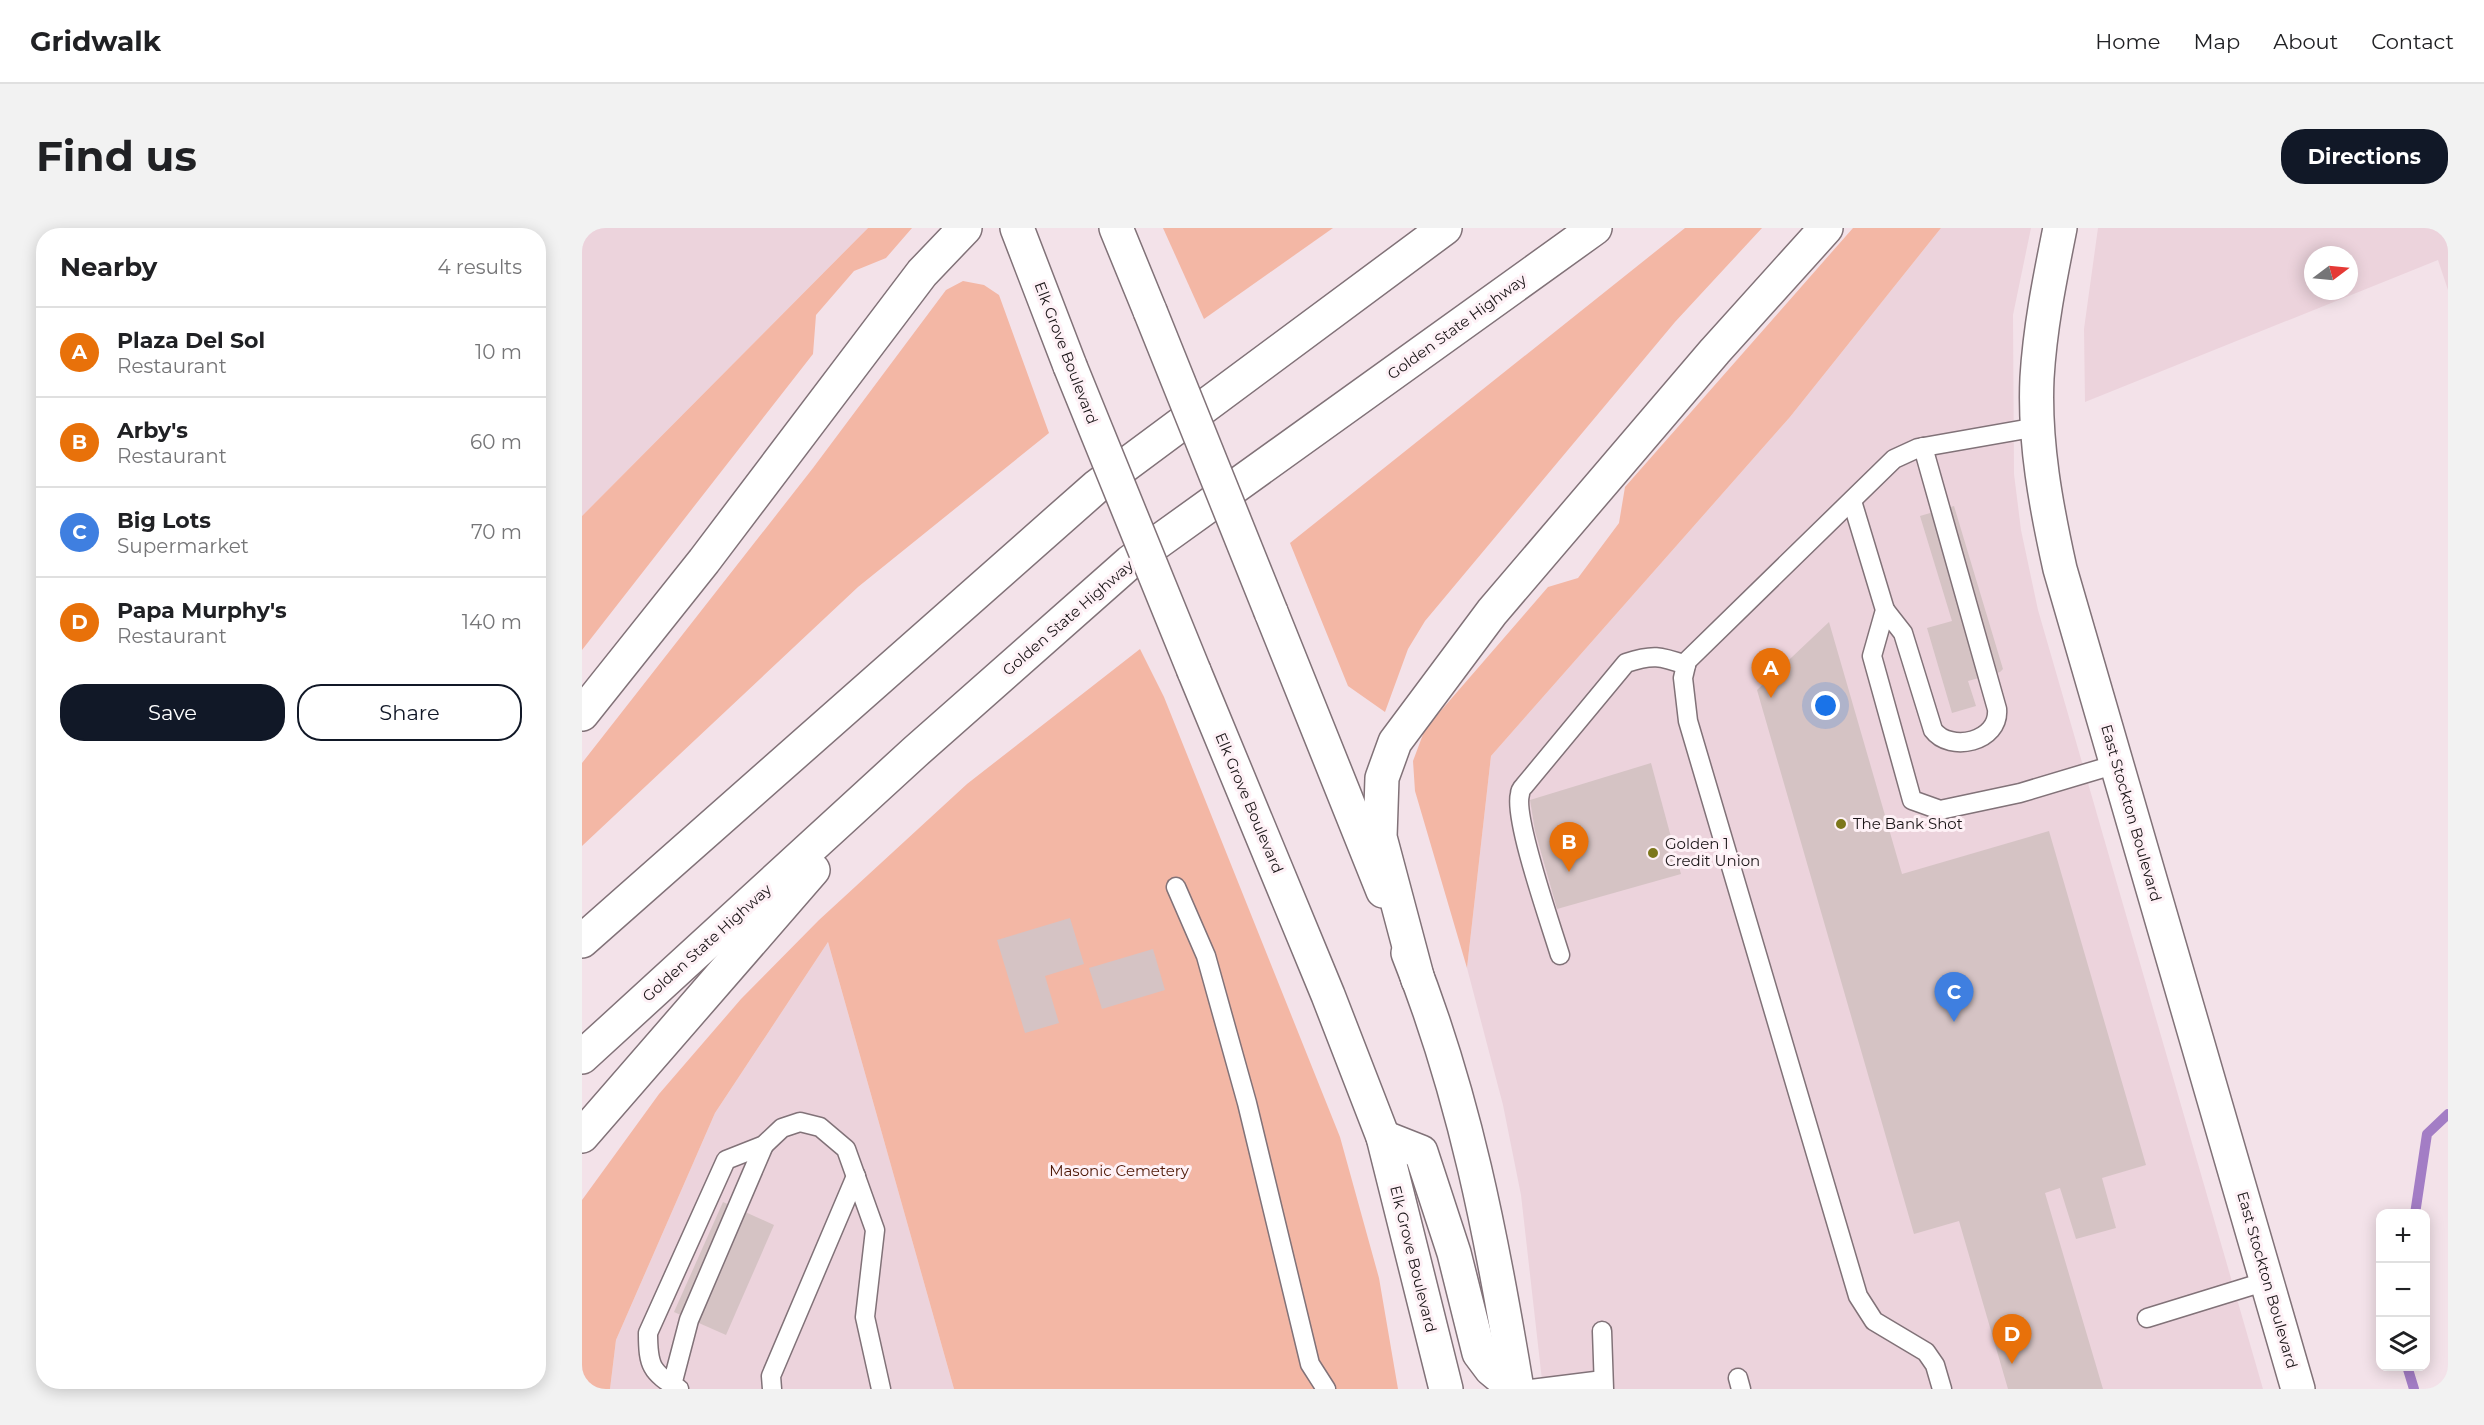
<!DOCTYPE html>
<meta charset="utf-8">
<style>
body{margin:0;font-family:Montserrat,sans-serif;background:#f2f2f2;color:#202124}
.controls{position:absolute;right:18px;bottom:18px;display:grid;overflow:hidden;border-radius:12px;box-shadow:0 3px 15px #0003}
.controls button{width:54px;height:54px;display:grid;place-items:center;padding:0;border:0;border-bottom:2px solid #e0e0e0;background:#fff;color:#202124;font:30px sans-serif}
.compass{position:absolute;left:1722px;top:18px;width:54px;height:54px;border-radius:50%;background:#fff;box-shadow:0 3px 15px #0003;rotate:74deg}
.you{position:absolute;left:1244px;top:478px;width:21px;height:21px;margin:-15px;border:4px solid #fff;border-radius:50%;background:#1a73e8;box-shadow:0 0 0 9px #1a73e833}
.badge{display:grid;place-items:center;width:39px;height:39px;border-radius:50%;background:#111827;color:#fff;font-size:20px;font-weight:700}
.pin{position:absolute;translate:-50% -50px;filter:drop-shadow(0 2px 3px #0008)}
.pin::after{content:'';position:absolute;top:32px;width:21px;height:18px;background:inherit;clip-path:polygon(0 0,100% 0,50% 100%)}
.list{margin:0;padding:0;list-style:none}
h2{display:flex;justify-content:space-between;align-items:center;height:78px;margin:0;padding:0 24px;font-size:26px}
h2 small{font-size:20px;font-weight:400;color:#757577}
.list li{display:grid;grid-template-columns:39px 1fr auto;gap:18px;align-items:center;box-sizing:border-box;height:90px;padding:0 24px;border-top:2px solid #e0e0e0}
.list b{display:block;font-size:22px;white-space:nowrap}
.list p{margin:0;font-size:20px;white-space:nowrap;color:#757577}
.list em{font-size:20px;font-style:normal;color:#757577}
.actions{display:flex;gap:12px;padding:18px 24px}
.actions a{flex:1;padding:14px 0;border:2px solid #111827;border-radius:24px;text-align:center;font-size:21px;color:#111827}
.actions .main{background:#111827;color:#fff}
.icon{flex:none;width:33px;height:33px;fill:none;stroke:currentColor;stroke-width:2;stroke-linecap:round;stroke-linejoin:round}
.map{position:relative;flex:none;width:1866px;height:1161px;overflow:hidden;border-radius:24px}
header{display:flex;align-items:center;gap:36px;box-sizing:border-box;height:84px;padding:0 30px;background:#fff;border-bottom:2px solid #e0e0e0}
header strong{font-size:28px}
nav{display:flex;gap:33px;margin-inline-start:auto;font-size:21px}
.intro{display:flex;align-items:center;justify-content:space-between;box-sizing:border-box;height:144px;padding:0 36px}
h1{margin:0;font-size:42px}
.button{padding:15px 27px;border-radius:24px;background:#111827;color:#fff;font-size:21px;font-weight:700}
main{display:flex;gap:36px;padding:0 36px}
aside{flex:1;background:#fff;border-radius:24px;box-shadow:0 3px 15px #0003}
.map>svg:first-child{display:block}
.built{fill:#ecd3dc;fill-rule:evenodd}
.green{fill:#f3b7a5}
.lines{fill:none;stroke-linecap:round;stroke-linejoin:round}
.stream{stroke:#a37dc5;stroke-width:10}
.building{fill:#d5c3c4}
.service-casing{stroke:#817278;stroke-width:21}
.tertiary-casing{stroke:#817278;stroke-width:36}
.secondary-casing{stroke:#817278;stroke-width:36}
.motorway-casing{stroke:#817278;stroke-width:36}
.service{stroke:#fff;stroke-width:18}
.tertiary{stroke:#fff;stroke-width:33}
.secondary{stroke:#fff;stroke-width:33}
.motorway{stroke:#fff;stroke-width:33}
.secondary-bridge-casing{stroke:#817278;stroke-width:36;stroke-linecap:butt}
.secondary-bridge{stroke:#fff;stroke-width:33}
.poi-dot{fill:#7c771b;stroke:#fef1f6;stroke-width:2}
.labels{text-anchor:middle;stroke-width:6;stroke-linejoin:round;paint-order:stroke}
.street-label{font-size:15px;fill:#1a1517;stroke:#fef1f6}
.poi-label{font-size:15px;fill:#1a1517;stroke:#fef1f6;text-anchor:start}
.park-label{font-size:15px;fill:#4d1705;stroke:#fef1f6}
</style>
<header>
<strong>Gridwalk</strong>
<nav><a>Home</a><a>Map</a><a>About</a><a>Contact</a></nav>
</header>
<div class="intro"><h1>Find us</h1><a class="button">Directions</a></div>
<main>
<aside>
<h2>Nearby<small>4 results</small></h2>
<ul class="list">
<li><span class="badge" style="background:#e8710a">A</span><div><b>Plaza Del Sol</b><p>Restaurant</p></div><em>10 m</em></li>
<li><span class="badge" style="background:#e8710a">B</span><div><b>Arby's</b><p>Restaurant</p></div><em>60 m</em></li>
<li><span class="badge" style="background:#3f7fe0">C</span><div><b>Big Lots</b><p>Supermarket</p></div><em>70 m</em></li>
<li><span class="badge" style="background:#e8710a">D</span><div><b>Papa Murphy's</b><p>Restaurant</p></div><em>140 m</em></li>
</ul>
<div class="actions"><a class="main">Save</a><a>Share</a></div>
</aside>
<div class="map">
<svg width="1866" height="1161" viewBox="0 0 1866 1161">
<rect width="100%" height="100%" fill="#f3e2e9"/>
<!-- built -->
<g class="built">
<path d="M 0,0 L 286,0 L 0,288 Z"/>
<path d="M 1359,0 L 1449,0 L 1431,87 L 1432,246 L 1439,302 L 1456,382 L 1681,1161 L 961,1161 L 939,967 L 921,877 L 885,740 L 909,528 L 1208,189 Z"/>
<path d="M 1516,0 L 1866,0 L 1866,62 L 1856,32 L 1503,174 L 1502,101 ZM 1731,27 L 1767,27 L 1767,63 L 1731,63 Z"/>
<path d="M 246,714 L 372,1161 L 28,1161 L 34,1112 L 133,885 Z"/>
</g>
<!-- green -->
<g class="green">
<path d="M 286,0 L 330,0 L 304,30 L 272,43 L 234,87 L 231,126 L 0,422 L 0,288 Z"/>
<path d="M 581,0 L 751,0 L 622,91 Z"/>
<path d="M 1103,0 L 1180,0 L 1093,94 L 843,393 L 826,421 L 803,484 L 766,458 L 708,315 Z"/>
<path d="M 1271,0 L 1359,0 L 1208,189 L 909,528 L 885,740 L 833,563 L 831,533 L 843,501 L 966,359 L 996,350 L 1037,295 L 1043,259 Z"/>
<path d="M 381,53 L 402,57 L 417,67 L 467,205 L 276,359 L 0,618 L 0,535 L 231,240 L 364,62 Z"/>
<path d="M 558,421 L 582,469 L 758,909 L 797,1050 L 816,1161 L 372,1161 L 246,714 L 133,885 L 34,1112 L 28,1161 L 0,1161 L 0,972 L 77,866 L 159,771 L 237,692 L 385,556 Z"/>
</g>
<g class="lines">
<!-- stream -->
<g class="stream">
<path d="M 1833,986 L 1845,906 L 1866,886"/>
<path d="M 1825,1138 L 1832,1161"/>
</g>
</g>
<!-- building -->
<g class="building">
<path d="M 1372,278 L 1421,441 L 1418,444 L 1386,453 L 1394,478 L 1370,485 L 1345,400 L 1370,393 L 1338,288 Z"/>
<path d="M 1247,394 L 1320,646 L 1467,603 L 1564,937 L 1520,950 L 1534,1000 L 1494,1011 L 1478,960 L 1463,965 L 1521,1161 L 1426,1161 L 1377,993 L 1332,1006 L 1175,462 Z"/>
<path d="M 1069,535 L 1099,646 L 975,681 L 953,603 L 948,572 Z"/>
<path d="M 488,690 L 502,736 L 463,748 L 477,795 L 443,805 L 415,712 Z"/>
<path d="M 571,721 L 583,762 L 520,781 L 507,740 Z"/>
<path d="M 141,974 L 192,997 L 144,1107 L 92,1084 Z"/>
</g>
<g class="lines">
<!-- service casing -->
<g class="service-casing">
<g id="service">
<path d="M 1270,273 L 1303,382 L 1290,428 L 1330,572 L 1358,582 L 1438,565 L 1535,536"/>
<path d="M 1303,382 L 1321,405 L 1351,502 C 1368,525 1418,514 1415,481 L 1341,219"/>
<path d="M 594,659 L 624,728 L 665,875 L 728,1136 L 744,1161"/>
<path d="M 978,727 C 969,697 931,590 938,566 C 938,563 940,560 942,558 L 1044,435 C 1071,426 1078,428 1104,437"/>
<path d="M 1565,1090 L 1685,1053"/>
<path d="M 1020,1103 L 1022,1161"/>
<path d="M 1156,1150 L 1159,1161"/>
<path d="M 90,1157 L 107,1092 L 182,917"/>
<path d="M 97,1161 C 69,1144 66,1138 66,1105 L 144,932 L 182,917 L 200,900 L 218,894 L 238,899 L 264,921 L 293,1002 L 283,1089 L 299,1161"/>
<path d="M 190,1161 L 189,1148 L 274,948"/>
<path d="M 949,1161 L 1021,1152"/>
<path d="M 1360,1161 L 1353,1137 L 1344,1124 L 1292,1093 L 1276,1068 L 1106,493 L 1101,450 L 1105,433 L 1312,231 L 1336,220 L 1456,199"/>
</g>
</g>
<!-- tertiary casing -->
<g class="tertiary-casing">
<path id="tertiary" d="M 1478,0 C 1468,50 1458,99 1455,150 C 1452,214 1464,278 1478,341 L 1716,1161"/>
</g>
<!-- secondary casing -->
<g class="secondary-casing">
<g id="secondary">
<path d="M 435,0 L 488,138"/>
<path d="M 534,0 L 568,83"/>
<path d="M 689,384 L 801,663"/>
<path d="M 612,443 L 746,767 L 801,909 L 864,1161"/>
<path d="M 826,725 C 883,868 910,1010 935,1161"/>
<path d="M 801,909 L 839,924 L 872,1025 L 897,1125 L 909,1141 L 933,1161"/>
</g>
</g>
<!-- motorway casing -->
<g class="motorway-casing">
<g id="motorway">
<path d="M 0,486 L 122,333 L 340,45 L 383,0"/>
<path d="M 0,713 L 514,259 L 863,0"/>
<path d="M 836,752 L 798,609 L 800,550 L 813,514 L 910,384 L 1133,123 L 1244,0"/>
<path d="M 0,829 L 333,524 L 548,334 L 1013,0"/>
<path d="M 0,908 L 231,642"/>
</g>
</g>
<!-- service -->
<use href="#service" class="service"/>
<!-- tertiary -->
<use href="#tertiary" class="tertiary"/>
<!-- secondary -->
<use href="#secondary" class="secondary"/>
<!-- motorway -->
<use href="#motorway" class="motorway"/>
<!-- secondary-bridge casing -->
<g class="secondary-bridge-casing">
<g id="secondary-bridge">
<path d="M 568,83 L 689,384"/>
<path d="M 488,138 L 612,443"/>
</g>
</g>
<!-- secondary-bridge -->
<use href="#secondary-bridge" class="secondary-bridge"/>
</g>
<!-- markers -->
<g class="poi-dot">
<circle cx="1259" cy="596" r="6"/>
<circle cx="1071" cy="625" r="6"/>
</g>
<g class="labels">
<!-- street labels -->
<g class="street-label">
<text transform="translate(875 99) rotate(-36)" y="5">Golden State Highway</text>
<text transform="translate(484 125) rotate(69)" y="5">Elk Grove Boulevard</text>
<text transform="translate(486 390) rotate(-41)" y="5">Golden State Highway</text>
<text transform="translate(667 575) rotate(67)" y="5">Elk Grove Boulevard</text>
<text transform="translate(1549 585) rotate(74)" y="5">East Stockton Boulevard</text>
<text transform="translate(125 715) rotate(-42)" y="5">Golden State Highway</text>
<text transform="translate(831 1031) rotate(76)" y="5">Elk Grove Boulevard</text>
<text transform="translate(1685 1052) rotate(74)" y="5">East Stockton Boulevard</text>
</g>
<!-- poi labels -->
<g class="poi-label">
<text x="1271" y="601">The Bank Shot</text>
<text x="1083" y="621">Golden 1<tspan x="1083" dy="17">Credit Union</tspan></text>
</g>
<!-- park labels -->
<g class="park-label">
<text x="537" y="948">Masonic Cemetery</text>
</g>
</g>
</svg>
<div class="controls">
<button>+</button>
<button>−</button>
<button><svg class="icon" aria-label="layers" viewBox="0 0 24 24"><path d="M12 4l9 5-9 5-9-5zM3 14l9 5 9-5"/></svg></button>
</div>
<svg class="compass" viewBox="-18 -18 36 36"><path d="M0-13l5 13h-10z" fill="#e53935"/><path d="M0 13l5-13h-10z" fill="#757577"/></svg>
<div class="you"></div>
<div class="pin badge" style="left:1189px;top:470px;background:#e8710a">A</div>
<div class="pin badge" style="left:987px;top:644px;background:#e8710a">B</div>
<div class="pin badge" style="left:1372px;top:794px;background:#3f7fe0">C</div>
<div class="pin badge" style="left:1430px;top:1136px;background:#e8710a">D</div>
</div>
</main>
